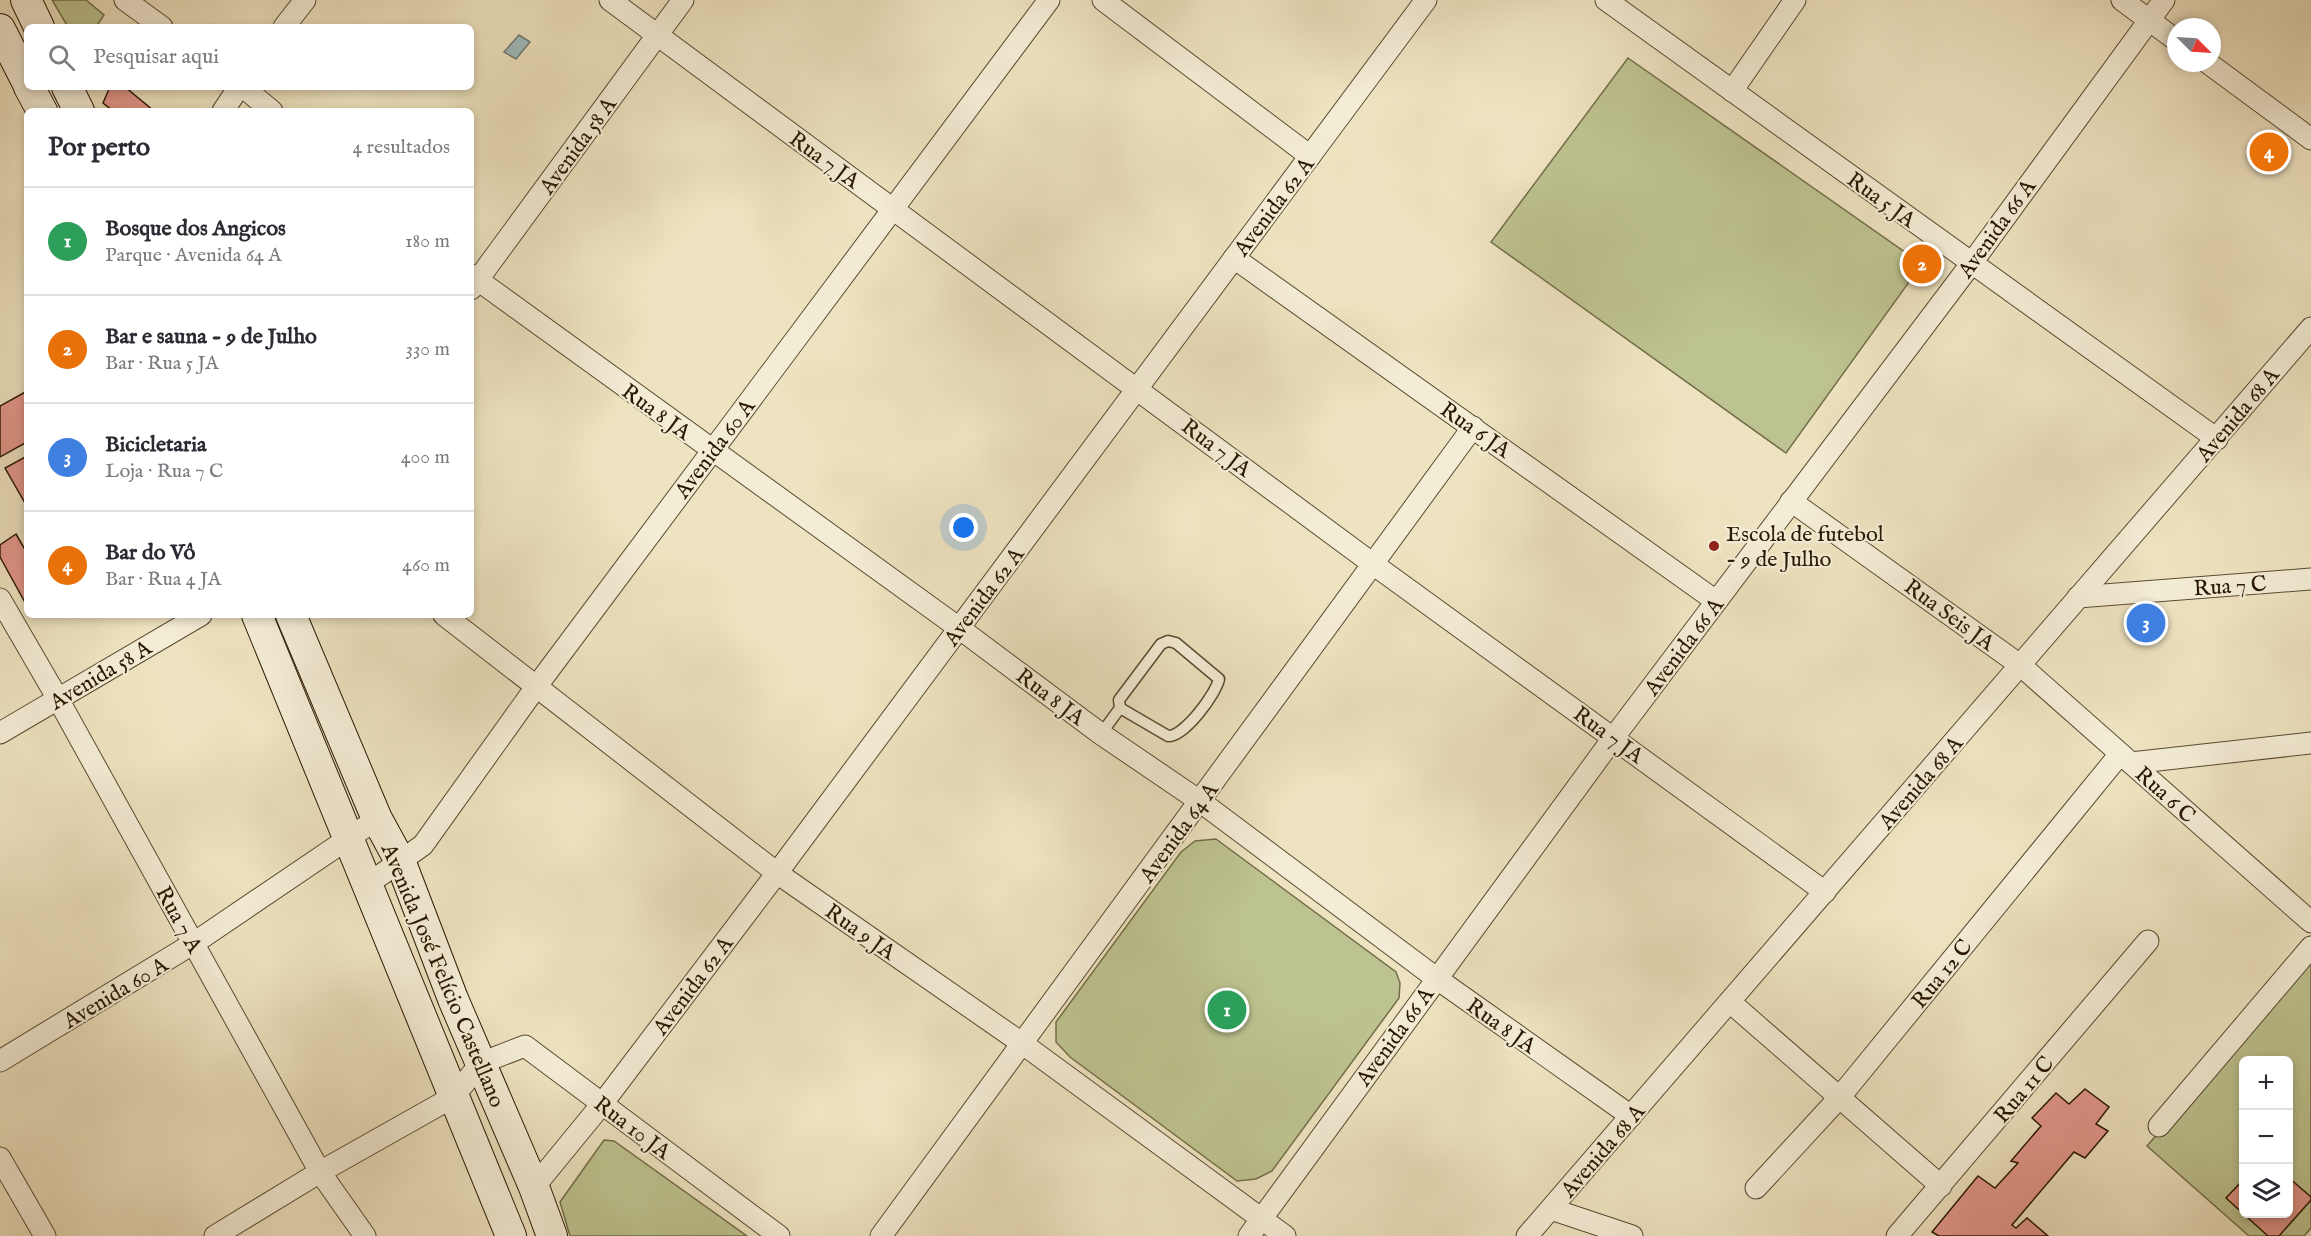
<!DOCTYPE html>
<html lang="pt">
<meta charset="utf-8">
<style>
body{margin:0;font-family:"IM FELL English",serif;background:#f7f7f7;color:#2b2b33}
.controls{position:absolute;right:18px;bottom:18px;display:grid;overflow:hidden;border-radius:9px;box-shadow:0 3px 9px #0003}
.controls button{width:54px;height:54px;display:grid;place-items:center;padding:0;border:0;border-bottom:2px solid #e1e1e2;background:#fff;color:#2b2b33;font:30px sans-serif}
.compass{position:absolute;left:2167px;top:18px;width:54px;height:54px;border-radius:50%;background:#fff;box-shadow:0 3px 9px #0003;rotate:114deg}
.you{position:absolute;left:964px;top:528px;width:21px;height:21px;margin:-15px;border:4px solid #fff;border-radius:50%;background:#1a73e8;box-shadow:0 0 0 9px #1a73e833}
.badge{display:grid;place-items:center;width:39px;height:39px;border-radius:50%;background:#b45309;color:#fff;font-size:20px;font-weight:700}
.pin{position:absolute;translate:-50% -50%;border:3px solid #fff;box-shadow:0 2px 6px #0006}
.list{margin:0;padding:0;list-style:none}
h2{display:flex;justify-content:space-between;align-items:center;height:78px;margin:0;padding:0 24px;font-size:26px}
h2 small{font-size:20px;font-weight:400;color:#7c7c81}
.list li{display:grid;grid-template-columns:39px 1fr auto;gap:18px;align-items:center;box-sizing:border-box;height:108px;padding:0 24px;border-top:2px solid #e1e1e2}
.list b{display:block;font-size:22px;white-space:nowrap}
.list p{margin:0;font-size:20px;white-space:nowrap;color:#7c7c81}
.list em{font-size:20px;font-style:normal;color:#7c7c81}
.icon{flex:none;width:33px;height:33px;fill:none;stroke:currentColor;stroke-width:2;stroke-linecap:round;stroke-linejoin:round}
.map{position:relative;flex:none;width:2311px;height:1236px;overflow:hidden}
.search{position:absolute;background:#fff;box-shadow:0 3px 9px #0003;left:24px;top:24px;width:450px;height:66px;display:flex;align-items:center;gap:15px;box-sizing:border-box;padding:0 21px;border-radius:9px;color:#7c7c81;font-size:22px}
.panel{position:absolute;background:#fff;box-shadow:0 3px 9px #0003;left:24px;top:108px;width:450px;height:510px;border-radius:9px}
.map>svg:first-child{display:block}
.green{fill:#bdc390;stroke:#736e49;stroke-width:1.5;fill-rule:evenodd}
.water{fill:#9ebbbd;stroke:#6f7a72;stroke-width:1.5}
.building{fill:#e3978b;stroke:#291802;stroke-width:1.5}
.lines{fill:none;stroke-linecap:round;stroke-linejoin:round}
.lane-casing{stroke:#5a4b32;stroke-width:13}
.street-casing{stroke:#5a4b32;stroke-width:23}
.secondary-casing{stroke:#291802;stroke-width:32}
.lane{stroke:#f4edd6;stroke-width:10}
.street{stroke:#f4edd6;stroke-width:21}
.secondary{stroke:#f4edd6;stroke-width:30}
.poi-dot{fill:#8f2418;stroke:#f4edd6;stroke-width:2}
.labels{text-anchor:middle;stroke-width:4.5;stroke-linejoin:round;paint-order:stroke}
.street-label{font-size:22px;fill:#291802;stroke:#f4edd6}
.poi-label{font-size:22px;fill:#291802;stroke:#f4edd6;text-anchor:start}
</style>
<div class="map">
<svg width="2311" height="1236" viewBox="0 0 2311 1236">
<rect width="100%" height="100%" fill="#eee3c0"/>
<filter id="stains"><feTurbulence type="fractalNoise" baseFrequency=".00333" numOctaves="4"/><feColorMatrix values="0 0 0 0 .2 0 0 0 0 .09 0 0 0 0 .02 0 0 0 .5 -.17"/></filter>
<radialGradient id="worn" r=".72"><stop offset=".6" stop-color="#630" stop-opacity="0"/><stop offset="1" stop-color="#630" stop-opacity=".3"/></radialGradient>
<!-- green -->
<g class="green">
<path d="M 52,0 L 86,0 L 104,15 L 96,27 L 68,27 Z"/>
<path d="M 1628,58 L 1922,264 L 1786,453 L 1491,242 Z"/>
<path d="M 1216,839 L 1396,972 L 1400,983 L 1399,998 L 1272,1171 L 1256,1179 L 1237,1181 L 1070,1057 L 1056,1042 L 1056,1022 L 1181,852 L 1195,841 Z"/>
<path d="M 2311,957 L 2311,1228 L 2304,1236 L 2249,1236 L 2147,1146 ZM 2244,1060 L 2288,1060 L 2288,1214 L 2244,1214 Z"/>
<path d="M 604,1140 L 614,1141 L 747,1236 L 570,1236 L 560,1202 Z"/>
</g>
<!-- water -->
<path class="water" d="M 519,35 L 530,42 L 516,59 L 504,52 Z"/>
<!-- building -->
<g class="building">
<path d="M 115,87 L 125,87 L 154,111 L 113,111 L 103,103 L 109,89 Z"/>
<path d="M 27,391 L 27,442 L 0,457 L 0,406 Z"/>
<path d="M 27,456 L 27,502 L 25,503 L 5,468 Z"/>
<path d="M 16,534 L 27,553 L 27,606 L 0,557 L 0,545 Z"/>
<path d="M 2085,1089 L 2109,1107 L 2096,1124 L 2108,1131 L 2085,1158 L 2074,1152 L 2012,1225 L 2016,1228 L 2027,1218 L 2048,1236 L 1939,1236 L 1932,1232 L 1978,1176 L 1995,1188 L 2018,1163 L 2011,1161 L 2041,1126 L 2032,1118 L 2056,1093 L 2069,1104 Z"/>
<path d="M 2288,1177 L 2311,1197 L 2311,1200 L 2279,1236 L 2268,1236 L 2226,1198 L 2244,1179 L 2244,1214 L 2288,1214 Z"/>
</g>
<g class="lines">
<!-- lane casing -->
<g class="lane-casing">
<path id="lane" d="M 1101,734 L 1120,708 L 1119,700 L 1161,644 L 1168,641 L 1176,643 L 1219,679 C 1216,694 1184,737 1168,736 L 1120,708"/>
</g>
<!-- street casing -->
<g class="street-casing">
<g id="street">
<path d="M 125,0 L 162,27"/>
<path d="M 610,0 L 1373,564 L 1825,892"/>
<path d="M 1103,0 L 1310,156"/>
<path d="M 1606,0 L 2217,439"/>
<path d="M 2122,0 L 2176,40"/>
<path d="M 284,27 L 305,0"/>
<path d="M 2208,63 L 2311,139"/>
<path d="M 243,87 L 272,111"/>
<path d="M 1732,91 L 1795,0"/>
<path d="M 223,111 L 239,87"/>
<path d="M 1234,258 L 1716,601"/>
<path d="M 471,275 L 959,628 L 1101,734 L 1201,802 L 1436,978 L 1631,1116"/>
<path d="M 471,289 L 683,0"/>
<path d="M 1791,501 L 2020,665 L 2311,922"/>
<path d="M 2078,597 L 2311,579"/>
<path d="M 0,599 L 58,699 L 320,1172 L 365,1236"/>
<path d="M 444,615 L 777,873 L 1023,1044 L 1285,1236"/>
<path d="M 0,733 L 201,615"/>
<path d="M 2131,763 L 2311,743"/>
<path d="M 368,884 L 423,845 L 536,687 L 1049,0"/>
<path d="M 1730,1002 L 1941,1186"/>
<path d="M 0,1061 L 194,943 L 377,819"/>
<path d="M 2159,1126 L 2311,947"/>
<path d="M 0,1158 L 45,1236"/>
<path d="M 534,1187 L 602,1104 L 777,873 L 1426,0"/>
<path d="M 1756,1188 L 1839,1098 L 2120,754"/>
<path d="M 1551,1209 L 1632,1236"/>
<path d="M 215,1236 L 320,1172 L 453,1097 L 481,1063 L 525,1046 L 779,1236"/>
<path d="M 881,1236 L 1473,427"/>
<path d="M 1249,1236 L 1614,737 L 1971,264 L 2164,0"/>
<path d="M 1527,1236 L 2311,328"/>
<path d="M 1897,1236 L 2148,941"/>
</g>
</g>
<!-- secondary casing -->
<g class="secondary-casing">
<g id="secondary">
<path d="M 26,0 L 39,27"/>
<path d="M 0,29 L 27,82"/>
<path d="M 29,87 L 42,111"/>
<path d="M 67,87 L 79,111"/>
<path d="M 257,615 L 511,1236"/>
<path d="M 291,615 L 377,819 L 401,863 L 453,999 L 534,1187 L 552,1236"/>
</g>
</g>
<!-- lane -->
<use href="#lane" class="lane"/>
<!-- street -->
<use href="#street" class="street"/>
<!-- secondary -->
<use href="#secondary" class="secondary"/>
</g>
<!-- markers -->
<circle class="poi-dot" cx="1714" cy="546" r="6"/>
<g class="labels">
<!-- street labels -->
<g class="street-label">
<text transform="translate(577 145) rotate(-54)" y="8">Avenida 58 A</text>
<text transform="translate(825 159) rotate(36)" y="8">Rua 7 JA</text>
<text transform="translate(1882 199) rotate(36)" y="8">Rua 5 JA</text>
<text transform="translate(1273 206) rotate(-53)" y="8">Avenida 62 A</text>
<text transform="translate(1996 228) rotate(-54)" y="8">Avenida 66 A</text>
<text transform="translate(657 411) rotate(36)" y="8">Rua 8 JA</text>
<text transform="translate(2237 414) rotate(-50)" y="8">Avenida 68 A</text>
<text transform="translate(1476 429) rotate(35)" y="8">Rua 6 JA</text>
<text transform="translate(1217 447) rotate(37)" y="8">Rua 7 JA</text>
<text transform="translate(714 448) rotate(-53)" y="8">Avenida 60 A</text>
<text transform="translate(2230 585) rotate(-4)" y="8">Rua 7 C</text>
<text transform="translate(983 596) rotate(-53)" y="8">Avenida 62 A</text>
<text transform="translate(1950 614) rotate(36)" y="8">Rua Seis JA</text>
<text transform="translate(1683 646) rotate(-53)" y="8">Avenida 66 A</text>
<text transform="translate(100 674) rotate(-31)" y="8">Avenida 58 A</text>
<text transform="translate(1051 696) rotate(37)" y="8">Rua 8 JA</text>
<text transform="translate(1609 734) rotate(36)" y="8">Rua 7 JA</text>
<text transform="translate(1920 782) rotate(-49)" y="8">Avenida 68 A</text>
<text transform="translate(2166 794) rotate(42)" y="8">Rua 6 C</text>
<text transform="translate(1178 832) rotate(-54)" y="8">Avenida 64 A</text>
<text transform="translate(180 919) rotate(61)" y="8">Rua 7 A</text>
<text transform="translate(861 931) rotate(35)" y="8">Rua 9 JA</text>
<text transform="translate(1941 973) rotate(-51)" y="8">Rua 12 C</text>
<text transform="translate(444 975) rotate(67)" y="8">Avenida José Felício Castellano</text>
<text transform="translate(692 985) rotate(-53)" y="8">Avenida 62 A</text>
<text transform="translate(115 992) rotate(-31)" y="8">Avenida 60 A</text>
<text transform="translate(1502 1025) rotate(35)" y="8">Rua 8 JA</text>
<text transform="translate(1394 1036) rotate(-54)" y="8">Avenida 66 A</text>
<text transform="translate(2023 1089) rotate(-50)" y="8">Rua 11 C</text>
<text transform="translate(633 1127) rotate(37)" y="8">Rua 10 JA</text>
<text transform="translate(1602 1150) rotate(-49)" y="8">Avenida 68 A</text>
</g>
<!-- poi labels -->
<g class="poi-label">
<text x="1726" y="541">Escola de futebol<tspan x="1726" dy="25">- 9 de Julho</tspan></text>
</g>
</g>
<rect width="100%" height="100%" filter="url(#stains)"/>
<rect width="100%" height="100%" fill="url(#worn)"/>
</svg>
<div class="controls">
<button>+</button>
<button>−</button>
<button><svg class="icon" aria-label="layers" viewBox="0 0 24 24"><path d="M12 4l9 5-9 5-9-5zM3 14l9 5 9-5"/></svg></button>
</div>
<svg class="compass" viewBox="-18 -18 36 36"><path d="M0-13l5 13h-10z" fill="#e53935"/><path d="M0 13l5-13h-10z" fill="#7c7c81"/></svg>
<div class="you"></div>
<div class="pin badge" style="left:1227px;top:1010px;background:#2e9e5b">1</div>
<div class="pin badge" style="left:1922px;top:264px;background:#e8710a">2</div>
<div class="pin badge" style="left:2146px;top:623px;background:#3f7fe0">3</div>
<div class="pin badge" style="left:2269px;top:152px;background:#e8710a">4</div>
<div class="search"><svg class="icon" aria-label="search" viewBox="0 0 24 24"><circle cx="10" cy="10" r="6"/><path d="M15 15l6 6"/></svg>Pesquisar aqui</div>
<section class="panel">
<h2>Por perto<small>4 resultados</small></h2>
<ul class="list">
<li><span class="badge" style="background:#2e9e5b">1</span><div><b>Bosque dos Angicos</b><p>Parque · Avenida 64 A</p></div><em>180 m</em></li>
<li><span class="badge" style="background:#e8710a">2</span><div><b>Bar e sauna - 9 de Julho</b><p>Bar · Rua 5 JA</p></div><em>330 m</em></li>
<li><span class="badge" style="background:#3f7fe0">3</span><div><b>Bicicletaria</b><p>Loja · Rua 7 C</p></div><em>400 m</em></li>
<li><span class="badge" style="background:#e8710a">4</span><div><b>Bar do Vô</b><p>Bar · Rua 4 JA</p></div><em>460 m</em></li>
</ul>
</section>
</div>
